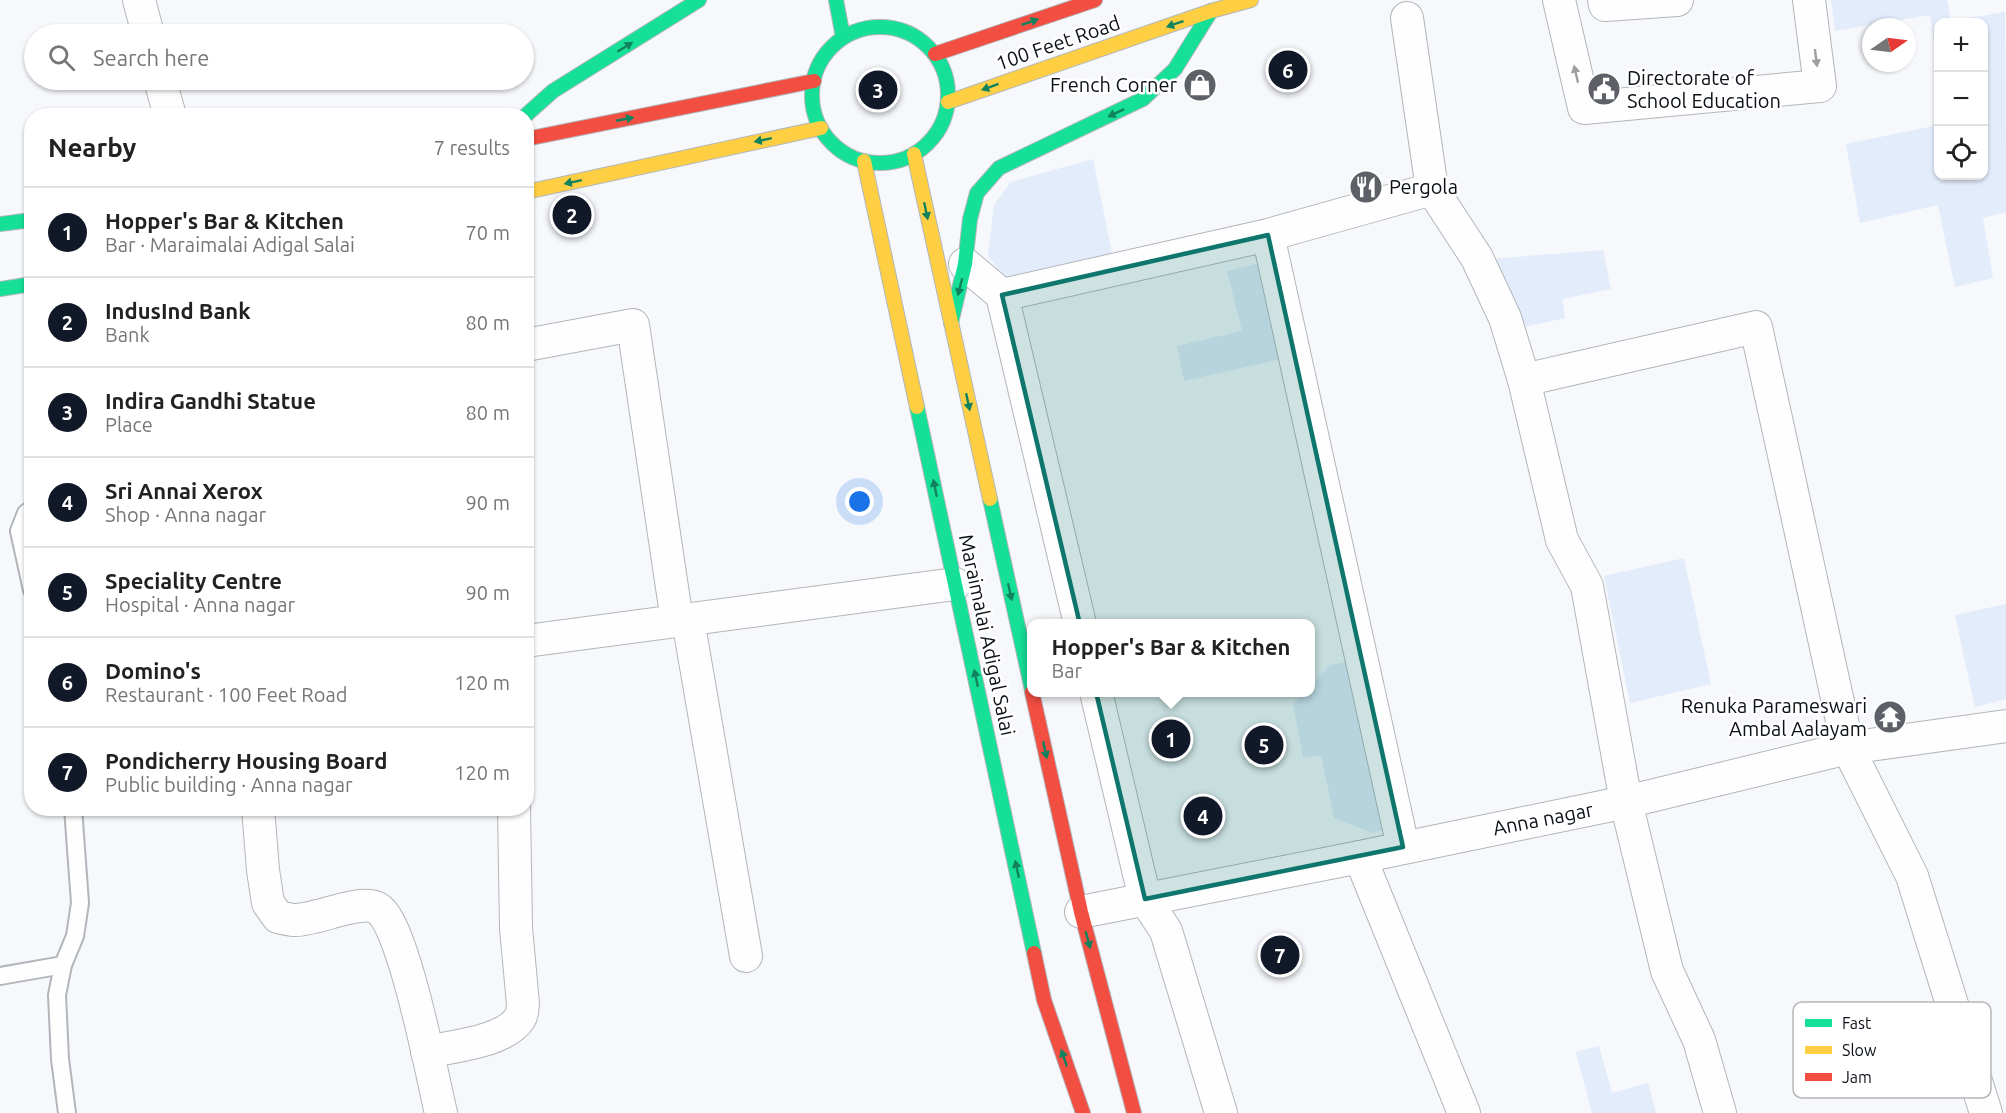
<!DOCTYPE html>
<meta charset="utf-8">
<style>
body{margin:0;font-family:Ubuntu,sans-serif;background:#f2f2f2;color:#222}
.controls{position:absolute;right:18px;top:18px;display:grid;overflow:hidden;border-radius:12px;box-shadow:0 2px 4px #0004}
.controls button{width:54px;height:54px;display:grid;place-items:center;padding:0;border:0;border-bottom:2px solid #e0e0e0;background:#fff;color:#222;font:30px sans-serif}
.compass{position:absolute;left:1862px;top:18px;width:54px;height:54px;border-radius:50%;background:#fff;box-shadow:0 2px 4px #0004;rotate:76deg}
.you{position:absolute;left:860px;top:502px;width:21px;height:21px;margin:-15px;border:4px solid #fff;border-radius:50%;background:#1a73e8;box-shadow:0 0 0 9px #1a73e833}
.badge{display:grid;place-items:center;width:39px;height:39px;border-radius:50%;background:#111827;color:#fff;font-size:20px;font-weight:700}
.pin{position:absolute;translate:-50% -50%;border:3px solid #fff;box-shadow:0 2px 6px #0006}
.popup{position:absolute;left:1027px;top:619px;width:288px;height:78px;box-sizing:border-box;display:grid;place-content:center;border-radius:12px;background:#fff;filter:drop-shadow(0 2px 4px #0005);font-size:20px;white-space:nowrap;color:#767676}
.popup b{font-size:22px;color:#222}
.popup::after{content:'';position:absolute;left:50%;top:100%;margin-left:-12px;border:12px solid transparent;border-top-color:#fff}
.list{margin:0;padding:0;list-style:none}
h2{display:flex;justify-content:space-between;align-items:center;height:78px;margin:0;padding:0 24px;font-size:26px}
h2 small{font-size:20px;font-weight:400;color:#767676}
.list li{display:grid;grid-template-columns:39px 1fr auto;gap:18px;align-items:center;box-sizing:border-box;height:90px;padding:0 24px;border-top:2px solid #e0e0e0}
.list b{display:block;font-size:22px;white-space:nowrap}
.list p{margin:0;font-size:20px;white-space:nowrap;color:#767676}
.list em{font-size:20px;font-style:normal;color:#767676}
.icon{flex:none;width:33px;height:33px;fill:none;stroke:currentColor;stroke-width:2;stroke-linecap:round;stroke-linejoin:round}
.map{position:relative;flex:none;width:2006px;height:1113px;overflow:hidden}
.search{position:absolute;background:#fff;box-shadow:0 2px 4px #0004;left:24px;top:24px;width:510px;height:66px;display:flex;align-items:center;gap:15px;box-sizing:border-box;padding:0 21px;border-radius:33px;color:#767676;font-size:22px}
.panel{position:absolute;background:#fff;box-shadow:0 2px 4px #0004;left:24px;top:108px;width:510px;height:708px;border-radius:24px}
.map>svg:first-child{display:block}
.green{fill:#e2ecfb}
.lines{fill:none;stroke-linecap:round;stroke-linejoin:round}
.lane-casing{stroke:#b2b6bb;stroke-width:20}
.street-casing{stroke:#b2b6bb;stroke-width:34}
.fast-casing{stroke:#b2b6bb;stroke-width:16}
.slow-casing{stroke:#b2b6bb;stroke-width:16}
.jam-casing{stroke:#b2b6bb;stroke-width:16}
.lane{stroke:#fefefe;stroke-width:16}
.street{stroke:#fefefe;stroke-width:32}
.fast{stroke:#16e098;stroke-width:14}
.slow{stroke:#ffcf43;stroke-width:14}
.jam{stroke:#f24e42;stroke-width:14}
.oneway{fill:#11825e}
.oneway2{fill:#9d9fa2}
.marked{fill:#0f766e;fill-opacity:0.2;stroke:#0f766e;stroke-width:4.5;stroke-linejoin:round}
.labels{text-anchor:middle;stroke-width:5;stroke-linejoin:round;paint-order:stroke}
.street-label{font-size:20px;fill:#0b1017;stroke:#fff}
.poi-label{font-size:20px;fill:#0b1017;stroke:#fff;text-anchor:start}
.key{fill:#fff;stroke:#b6b7b9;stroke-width:1.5}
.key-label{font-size:16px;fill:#0b1017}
</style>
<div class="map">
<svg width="2006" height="1113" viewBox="0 0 2006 1113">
<rect width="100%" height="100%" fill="#f6f8fb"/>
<!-- green -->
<g class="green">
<path d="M 1831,0 L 1947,0 L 1951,21 L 2005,12 L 2006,212 L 1983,218 L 1993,278 L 1955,287 L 1938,205 L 1860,223 L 1846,144 L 1938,125 L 1938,176 L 1984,176 L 1984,22 L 1938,22 L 1938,70 L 1930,15 L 1835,31 Z"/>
<path d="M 1093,159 L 1112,253 L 1006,279 L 988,256 L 994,205 L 1011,182 Z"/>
<path d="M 1603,250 L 1611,289 L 1562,299 L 1565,318 L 1520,328 L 1490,259 Z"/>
<path d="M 1263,262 L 1286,358 L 1184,381 L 1177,346 L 1242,331 L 1227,271 Z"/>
<path d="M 1684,558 L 1711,684 L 1630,703 L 1604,576 Z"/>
<path d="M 2006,604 L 2006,699 L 1975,707 L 1955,615 Z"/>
<path d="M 1352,661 L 1391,828 L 1372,833 L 1334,818 L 1321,755 L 1303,758 L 1293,704 L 1304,693 L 1310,692 L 1311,686 L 1330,665 Z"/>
<path d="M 1599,1046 L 1612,1093 L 1648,1083 L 1656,1113 L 1592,1113 L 1576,1052 Z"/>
</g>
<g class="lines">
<!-- lane casing -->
<g class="lane-casing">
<g id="lane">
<path d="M 32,509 L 26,513 L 19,531 L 32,590"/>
<path d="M 0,976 L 63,965"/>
<path d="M 67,1113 L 60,1059 L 57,995 L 63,965 L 75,936 L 80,903 L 73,808"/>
</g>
</g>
<!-- street casing -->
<g class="street-casing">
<g id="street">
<path d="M 139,0 L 148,34"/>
<path d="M 1559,0 L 1584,108 L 1820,86 L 1809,0"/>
<path d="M 1604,0 L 1605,5 L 1677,0"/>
<path d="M 160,80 L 170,116"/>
<path d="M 1432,189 L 1477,258 L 1505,318 L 1524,380 L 1562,540 L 1587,586 L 1626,802 L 1667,971 L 1699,1040 L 1720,1113"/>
<path d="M 1268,235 L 1403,847"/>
<path d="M 965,264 L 1002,295 L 1080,624"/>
<path d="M 1002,295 L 1268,235 L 1432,189 L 1407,18"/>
<path d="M 526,345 L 633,325 L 677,621"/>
<path d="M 1524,380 L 1756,327 L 1848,748 L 1912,876 L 1986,1113"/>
<path d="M 688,620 L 746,956"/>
<path d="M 526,641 L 955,584"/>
<path d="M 1096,692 L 1145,899 L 1166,931 L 1221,1113"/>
<path d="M 258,808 L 263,870 L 268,903 L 278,917 C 283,918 290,920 296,920 C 316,920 360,899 377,908 C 403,920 433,1080 441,1113"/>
<path d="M 1360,857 L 1464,1113"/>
<path d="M 1081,912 L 1360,857 L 1626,802 L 1848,748 L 2006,726"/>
<path d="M 427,1052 C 453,1046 505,1042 520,1018 C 523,1014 522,1009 523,1004 L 516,928 L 514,808"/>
</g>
</g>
<!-- fast casing -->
<g class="fast-casing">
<g id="fast">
<path d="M 836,0 L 843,37"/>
<circle cx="880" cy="95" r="68"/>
<path d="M 525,116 L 553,91 L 699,0"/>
<path d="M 0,224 L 32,220"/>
<path d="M 0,289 L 32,284"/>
<path d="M 951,323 L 965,264 L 970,219 L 977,193 L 999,168 L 1143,99 L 1175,69 L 1211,11"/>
<path d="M 917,407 L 1034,953"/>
<path d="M 990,499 L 1032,690"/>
</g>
</g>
<!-- slow casing -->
<g class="slow-casing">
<g id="slow">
<path d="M 948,102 L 1211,11 L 1251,0"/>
<path d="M 914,154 L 990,499"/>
<path d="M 864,161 L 917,407"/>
<path d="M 526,192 L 821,128"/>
</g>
</g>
<!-- jam casing -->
<g class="jam-casing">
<g id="jam">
<path d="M 935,54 L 1095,0"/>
<path d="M 526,139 L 814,81"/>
<path d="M 1032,692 L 1081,912 L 1134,1113"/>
<path d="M 1034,953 L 1044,1000 L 1083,1113"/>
</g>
</g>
<!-- lane -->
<use href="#lane" class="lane"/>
<!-- street -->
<use href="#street" class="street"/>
<!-- fast -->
<use href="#fast" class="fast"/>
<!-- slow -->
<use href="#slow" class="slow"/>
<!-- jam -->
<use href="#jam" class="jam"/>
</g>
<!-- one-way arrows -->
<defs><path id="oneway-solid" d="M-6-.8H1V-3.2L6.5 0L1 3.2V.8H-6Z" transform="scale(1.5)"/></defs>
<g class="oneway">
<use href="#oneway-solid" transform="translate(1030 22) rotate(-19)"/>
<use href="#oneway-solid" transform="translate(1175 24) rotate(161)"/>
<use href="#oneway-solid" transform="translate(625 47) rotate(-32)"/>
<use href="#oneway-solid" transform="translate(990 87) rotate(160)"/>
<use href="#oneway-solid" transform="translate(1116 113) rotate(154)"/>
<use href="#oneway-solid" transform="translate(625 119) rotate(-11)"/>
<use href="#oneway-solid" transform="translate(763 140) rotate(168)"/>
<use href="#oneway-solid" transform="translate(573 182) rotate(168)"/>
<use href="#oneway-solid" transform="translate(926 211) rotate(78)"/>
<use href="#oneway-solid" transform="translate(960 287) rotate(104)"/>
<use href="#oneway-solid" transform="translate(968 402) rotate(78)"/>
<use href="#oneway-solid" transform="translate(935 488) rotate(-102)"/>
<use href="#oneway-solid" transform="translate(1010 592) rotate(78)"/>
<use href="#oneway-solid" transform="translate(976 678) rotate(-102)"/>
<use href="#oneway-solid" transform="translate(1045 750) rotate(78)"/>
<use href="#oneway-solid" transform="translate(1017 869) rotate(-102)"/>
<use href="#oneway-solid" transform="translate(1088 940) rotate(75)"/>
<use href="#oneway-solid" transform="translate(1064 1058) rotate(-109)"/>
</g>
<g class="oneway2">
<use href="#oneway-solid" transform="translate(1816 58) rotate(83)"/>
<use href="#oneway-solid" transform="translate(1576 74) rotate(-103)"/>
</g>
<!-- marked area -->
<path class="marked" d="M 1268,235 L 1403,847 L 1145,899 L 1002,295 Z"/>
<!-- icons -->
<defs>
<g id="shop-disc" transform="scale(1.725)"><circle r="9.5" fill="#5d6167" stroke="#fff"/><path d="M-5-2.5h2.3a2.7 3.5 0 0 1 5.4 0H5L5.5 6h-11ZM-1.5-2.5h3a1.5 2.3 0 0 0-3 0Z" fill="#fff"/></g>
<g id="civic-disc" transform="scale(1.725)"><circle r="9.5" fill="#5d6167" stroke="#fff"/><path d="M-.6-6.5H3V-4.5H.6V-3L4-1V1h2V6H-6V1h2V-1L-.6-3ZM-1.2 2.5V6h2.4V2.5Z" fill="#fff"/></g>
<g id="restaurant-disc" transform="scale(1.725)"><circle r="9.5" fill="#5d6167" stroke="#fff"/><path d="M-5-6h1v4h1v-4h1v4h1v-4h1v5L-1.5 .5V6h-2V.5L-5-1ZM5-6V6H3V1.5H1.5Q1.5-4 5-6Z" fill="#fff"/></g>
<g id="temple-disc" transform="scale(1.725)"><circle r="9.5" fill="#5d6167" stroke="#fff"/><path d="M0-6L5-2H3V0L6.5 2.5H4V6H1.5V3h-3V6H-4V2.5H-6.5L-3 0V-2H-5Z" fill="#fff"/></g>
</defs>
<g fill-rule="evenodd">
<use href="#shop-disc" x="1200" y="85"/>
<use href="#civic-disc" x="1604" y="89"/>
<use href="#restaurant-disc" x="1366" y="187"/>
<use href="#temple-disc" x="1890" y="717"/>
</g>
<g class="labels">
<!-- street labels -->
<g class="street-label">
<text transform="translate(1058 43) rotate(-19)" y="7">100 Feet Road</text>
<text transform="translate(987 635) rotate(78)" y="7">Maraimalai Adigal Salai</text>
<text transform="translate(1543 819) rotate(-11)" y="7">Anna nagar</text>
</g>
<!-- poi labels -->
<g class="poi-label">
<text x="1627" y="85">Directorate of<tspan x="1627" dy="23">School Education</tspan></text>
<text x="1177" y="92" text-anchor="end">French Corner</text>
<text x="1389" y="194">Pergola</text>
<text x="1867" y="713" text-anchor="end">Renuka Parameswari<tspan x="1867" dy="23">Ambal Aalayam</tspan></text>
</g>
</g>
<!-- legend -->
<rect x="1793" y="1002" width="198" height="96" rx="9" class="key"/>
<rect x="1805" y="1019" width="27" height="8" fill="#16e098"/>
<rect x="1805" y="1046" width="27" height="8" fill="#ffcf43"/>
<rect x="1805" y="1073" width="27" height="8" fill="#f24e42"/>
<g class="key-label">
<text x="1842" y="1029">Fast</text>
<text x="1842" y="1056">Slow</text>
<text x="1842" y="1083">Jam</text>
</g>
</svg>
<div class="controls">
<button>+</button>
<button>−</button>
<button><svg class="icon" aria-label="locate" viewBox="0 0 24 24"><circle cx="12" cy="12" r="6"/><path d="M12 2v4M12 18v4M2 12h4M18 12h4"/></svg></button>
</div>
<svg class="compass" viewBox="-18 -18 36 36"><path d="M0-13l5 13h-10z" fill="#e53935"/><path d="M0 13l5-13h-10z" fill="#767676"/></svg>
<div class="you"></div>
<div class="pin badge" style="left:1171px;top:739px">1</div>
<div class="popup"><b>Hopper's Bar &amp; Kitchen</b>Bar</div>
<div class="pin badge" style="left:572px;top:215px">2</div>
<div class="pin badge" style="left:878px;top:90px">3</div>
<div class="pin badge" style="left:1203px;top:816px">4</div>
<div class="pin badge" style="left:1264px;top:745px">5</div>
<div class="pin badge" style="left:1288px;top:70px">6</div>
<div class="pin badge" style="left:1280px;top:955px">7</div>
<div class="search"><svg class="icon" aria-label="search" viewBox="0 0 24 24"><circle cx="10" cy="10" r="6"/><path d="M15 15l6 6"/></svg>Search here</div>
<section class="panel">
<h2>Nearby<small>7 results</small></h2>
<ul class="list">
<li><span class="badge">1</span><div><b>Hopper's Bar &amp; Kitchen</b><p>Bar · Maraimalai Adigal Salai</p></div><em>70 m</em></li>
<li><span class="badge">2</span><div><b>IndusInd Bank</b><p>Bank</p></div><em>80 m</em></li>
<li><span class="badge">3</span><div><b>Indira Gandhi Statue</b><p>Place</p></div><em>80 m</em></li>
<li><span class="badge">4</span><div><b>Sri Annai Xerox</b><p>Shop · Anna nagar</p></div><em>90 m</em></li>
<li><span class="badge">5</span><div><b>Speciality Centre</b><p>Hospital · Anna nagar</p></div><em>90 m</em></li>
<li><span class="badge">6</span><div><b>Domino's</b><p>Restaurant · 100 Feet Road</p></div><em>120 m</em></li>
<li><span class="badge">7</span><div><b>Pondicherry Housing Board</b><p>Public building · Anna nagar</p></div><em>120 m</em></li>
</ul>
</section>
</div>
